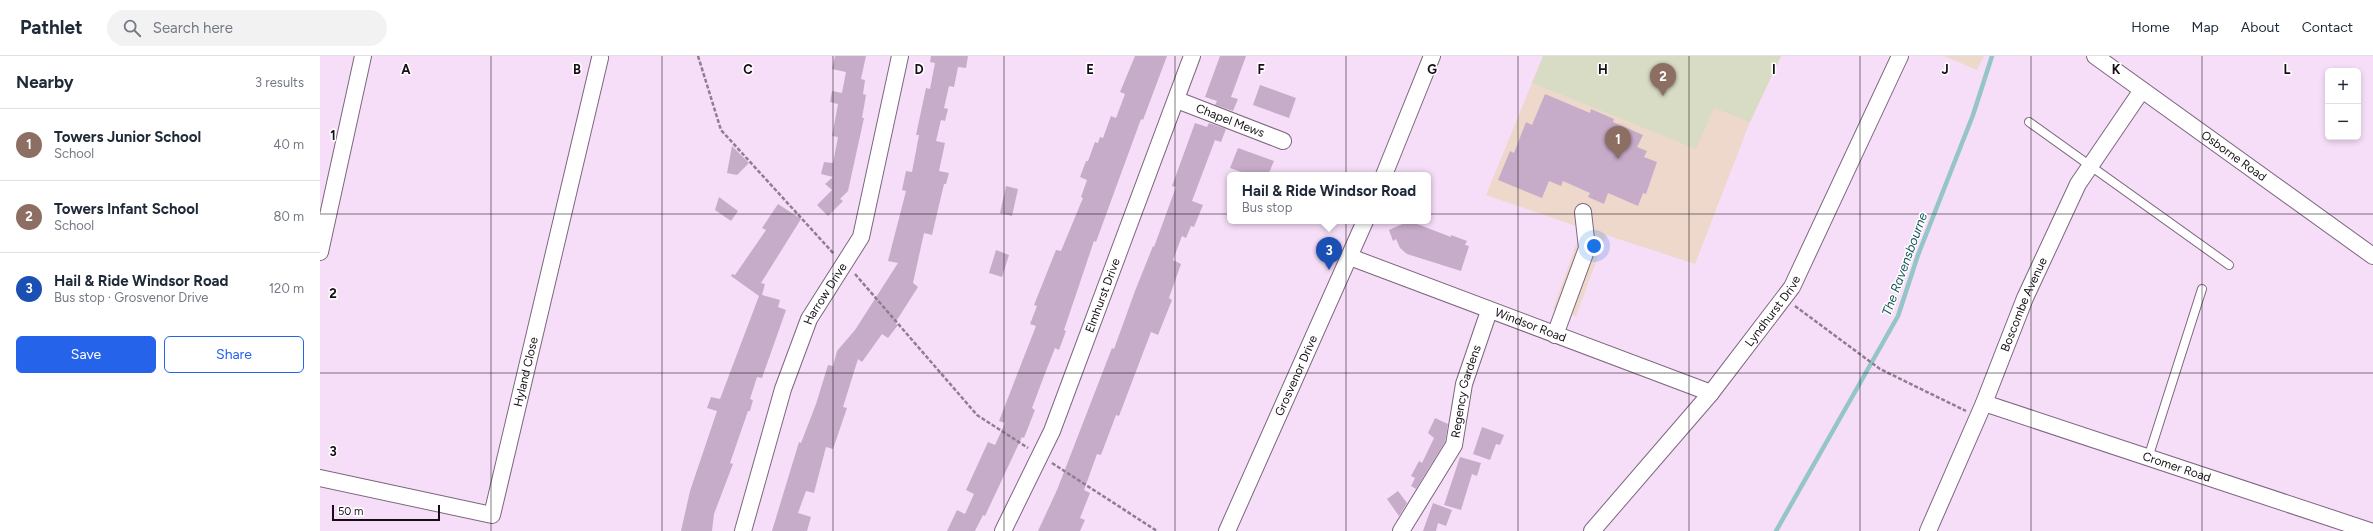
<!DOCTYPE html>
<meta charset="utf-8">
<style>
body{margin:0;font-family:Figtree,sans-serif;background:#f2f2f3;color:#1f2937}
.controls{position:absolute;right:12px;top:12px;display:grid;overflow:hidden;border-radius:6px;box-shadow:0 2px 6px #0003}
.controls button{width:36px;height:36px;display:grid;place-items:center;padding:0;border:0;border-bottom:1px solid #e0e1e3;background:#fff;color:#1f2937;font:20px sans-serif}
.scale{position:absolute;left:12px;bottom:10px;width:108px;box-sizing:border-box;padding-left:4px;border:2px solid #160e17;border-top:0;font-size:11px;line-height:14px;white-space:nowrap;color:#160e17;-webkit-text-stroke:3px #fff;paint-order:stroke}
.you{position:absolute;left:1274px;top:190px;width:14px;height:14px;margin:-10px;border:3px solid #fff;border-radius:50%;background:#1a73e8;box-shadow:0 0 0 6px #1a73e833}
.badge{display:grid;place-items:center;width:26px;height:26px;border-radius:50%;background:#2563eb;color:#fff;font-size:13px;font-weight:700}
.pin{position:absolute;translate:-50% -33px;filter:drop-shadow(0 1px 2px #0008)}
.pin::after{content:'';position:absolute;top:21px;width:14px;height:12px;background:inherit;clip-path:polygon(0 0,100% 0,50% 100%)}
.popup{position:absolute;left:907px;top:116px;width:204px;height:52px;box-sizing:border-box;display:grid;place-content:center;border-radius:6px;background:#fff;filter:drop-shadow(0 1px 3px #0005);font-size:13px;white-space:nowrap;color:#747a83}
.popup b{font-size:15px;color:#1f2937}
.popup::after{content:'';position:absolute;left:50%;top:100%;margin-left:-8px;border:8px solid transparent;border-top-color:#fff}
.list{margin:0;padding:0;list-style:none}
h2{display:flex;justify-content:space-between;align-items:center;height:52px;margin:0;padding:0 16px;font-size:17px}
h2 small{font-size:13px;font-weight:400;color:#747a83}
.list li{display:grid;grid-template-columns:26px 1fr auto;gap:12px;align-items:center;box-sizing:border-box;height:72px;padding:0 16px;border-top:1px solid #e0e1e3}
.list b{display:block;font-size:15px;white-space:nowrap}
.list p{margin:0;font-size:13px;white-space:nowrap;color:#747a83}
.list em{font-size:13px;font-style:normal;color:#747a83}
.actions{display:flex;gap:8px;padding:12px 16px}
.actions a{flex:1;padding:9px 0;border:1px solid #2563eb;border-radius:6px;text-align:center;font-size:14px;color:#2563eb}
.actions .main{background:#2563eb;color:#fff}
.icon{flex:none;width:22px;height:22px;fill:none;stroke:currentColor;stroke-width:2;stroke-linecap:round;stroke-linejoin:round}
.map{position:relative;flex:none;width:2053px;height:475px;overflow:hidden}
header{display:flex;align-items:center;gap:24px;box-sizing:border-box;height:56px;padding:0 20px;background:#fff;border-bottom:1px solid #e0e1e3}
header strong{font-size:19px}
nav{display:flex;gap:22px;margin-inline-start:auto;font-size:14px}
.search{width:280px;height:36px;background:#f2f2f3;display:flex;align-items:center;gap:10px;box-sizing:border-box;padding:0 14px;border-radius:22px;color:#747a83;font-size:15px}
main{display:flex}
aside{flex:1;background:#fff}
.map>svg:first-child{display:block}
.commercial{fill:#edd9ca}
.education{fill:#eed8cc}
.green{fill:#d9dcc5}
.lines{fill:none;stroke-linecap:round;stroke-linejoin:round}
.stream{stroke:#95c5c6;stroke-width:4.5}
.building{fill:#c7acc9}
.service-casing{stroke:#7c677e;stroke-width:10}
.minor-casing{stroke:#7c677e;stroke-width:18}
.path{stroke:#8e7e90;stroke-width:2.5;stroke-dasharray:4 2;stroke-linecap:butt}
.service{stroke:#fff;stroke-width:8}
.minor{stroke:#fff;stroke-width:16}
.grid{fill:none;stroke:#160e17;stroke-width:1;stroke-opacity:0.55}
.labels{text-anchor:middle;stroke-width:3;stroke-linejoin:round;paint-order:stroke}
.street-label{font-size:12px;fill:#160e17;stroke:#fff}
.water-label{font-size:13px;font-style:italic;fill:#15585a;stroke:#fff}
.grid-label{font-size:13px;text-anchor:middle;font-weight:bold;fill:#160e17;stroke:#fff;stroke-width:3;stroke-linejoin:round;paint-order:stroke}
</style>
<header>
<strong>Pathlet</strong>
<div class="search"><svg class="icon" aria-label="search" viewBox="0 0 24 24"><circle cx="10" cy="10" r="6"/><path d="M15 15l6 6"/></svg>Search here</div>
<nav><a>Home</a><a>Map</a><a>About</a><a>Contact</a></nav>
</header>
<main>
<aside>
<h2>Nearby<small>3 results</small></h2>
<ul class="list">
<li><span class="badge" style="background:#8d6e63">1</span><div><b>Towers Junior School</b><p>School</p></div><em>40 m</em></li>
<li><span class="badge" style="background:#8d6e63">2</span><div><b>Towers Infant School</b><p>School</p></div><em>80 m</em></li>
<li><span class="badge" style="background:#1a4fb4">3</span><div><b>Hail &amp; Ride Windsor Road</b><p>Bus stop · Grosvenor Drive</p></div><em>120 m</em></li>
</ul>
<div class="actions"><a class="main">Save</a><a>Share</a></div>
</aside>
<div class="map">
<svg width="2053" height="475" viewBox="0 0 2053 475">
<rect width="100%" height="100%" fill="#f6def8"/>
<!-- commercial -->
<path class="commercial" d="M 1624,0 L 1664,0 L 1657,14 Z"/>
<!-- education -->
<path class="education" d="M 1223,0 L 1461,0 L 1430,66 L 1375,208 L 1286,179 L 1256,260 L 1233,253 L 1262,172 L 1166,139 Z"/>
<!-- green -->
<path class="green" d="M 1223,0 L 1461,0 L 1430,66 L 1394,52 L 1376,93 L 1212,27 Z"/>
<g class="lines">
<!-- stream -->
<path class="stream" d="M 1456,475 L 1578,260 L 1598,199 L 1653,59 L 1672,0"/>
</g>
<!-- building -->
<g class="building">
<path d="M 515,0 L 546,0 L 541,23 L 545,24 L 543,38 L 546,39 L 542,62 L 544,62 L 528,135 L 520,143 L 523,145 L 508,160 L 497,149 L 512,134 L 505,128 L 513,121 L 501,118 L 504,106 L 513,107 L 518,81 L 512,80 L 518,48 L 510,46 L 512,35 L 522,37 L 526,16 L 512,13 Z"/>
<path d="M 611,0 L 648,0 L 646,12 L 638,11 L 634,31 L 629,30 L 624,52 L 628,53 L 625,65 L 621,64 L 616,85 L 625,87 L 619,115 L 629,117 L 626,128 L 624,128 L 612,179 L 604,177 L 593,227 L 598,231 L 575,267 L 578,269 L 568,282 L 562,278 L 542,306 L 538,303 L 523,351 L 527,352 L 513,393 L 506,391 L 494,437 L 486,435 L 478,457 L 491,461 L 487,475 L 452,475 L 479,386 L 481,387 L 496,348 L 508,309 L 513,310 L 517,295 L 535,274 L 578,207 L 568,205 L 586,135 L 582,134 L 586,115 L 592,116 L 599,79 L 596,79 L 606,32 L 610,33 L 615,7 L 610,6 Z"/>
<path d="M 815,0 L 847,0 L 823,64 L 821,63 L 776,186 L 774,185 L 744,274 L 746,275 L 739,294 L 735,292 L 724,320 L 712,352 L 715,354 L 704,382 L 702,381 L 665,460 L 663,459 L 655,475 L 627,475 L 637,454 L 645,458 L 654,438 L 646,434 L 668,386 L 675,389 L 685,367 L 679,365 L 716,270 L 710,268 L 717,250 L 714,249 L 736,194 L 741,195 L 763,142 L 761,141 L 767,124 L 760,121 L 766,105 L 768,105 L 775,86 L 778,87 L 780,81 L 783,82 L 791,60 L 796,62 L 805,38 L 800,36 Z"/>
<path d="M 900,0 L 926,0 L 911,41 L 918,43 L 913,55 L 895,49 L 897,45 L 885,41 Z"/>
<path d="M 940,29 L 976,42 L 969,62 L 933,49 Z"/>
<path d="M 1225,38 L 1270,57 L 1271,53 L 1294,63 L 1293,66 L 1323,79 L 1317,91 L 1327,95 L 1324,101 L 1337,106 L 1326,138 L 1323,137 L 1318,150 L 1288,137 L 1284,148 L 1268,141 L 1270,137 L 1243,125 L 1241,130 L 1229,125 L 1222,142 L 1178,124 L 1190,95 L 1194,97 L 1206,66 L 1212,69 Z"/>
<path d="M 875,67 L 887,71 L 889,67 L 906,73 L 901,86 L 895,84 L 872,145 L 883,149 L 874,171 L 871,170 L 866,182 L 862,180 L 853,204 L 861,208 L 849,242 L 852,244 L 838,279 L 831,276 L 799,360 L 796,359 L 781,399 L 777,398 L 764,434 L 770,437 L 760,462 L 765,464 L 760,475 L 718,475 L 737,434 L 792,292 L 794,293 L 815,235 L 833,190 L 834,191 L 856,131 L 852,130 Z"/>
<path d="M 412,90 L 429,107 L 417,119 L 407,117 Z"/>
<path d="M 918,92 L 954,105 L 948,119 L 930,119 L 910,112 Z"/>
<path d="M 686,130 L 698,133 L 692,160 L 680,157 Z"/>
<path d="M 399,141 L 418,155 L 411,165 L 395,154 Z"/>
<path d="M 458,148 L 481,163 L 441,227 L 445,228 L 442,239 L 460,244 L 458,251 L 466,254 L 442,322 L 437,321 L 430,343 L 433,344 L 430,355 L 428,355 L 410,407 L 413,408 L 394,458 L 392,475 L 361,475 L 370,435 L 397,355 L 387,352 L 391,341 L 400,343 L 439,240 L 411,220 L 412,218 L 415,219 L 446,174 L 442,172 Z"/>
<path d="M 1089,165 L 1131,181 L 1131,179 L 1147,185 L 1145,189 L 1149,190 L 1141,215 L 1087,198 L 1080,192 L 1076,183 L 1073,185 L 1069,174 Z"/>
<path d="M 676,194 L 689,199 L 682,221 L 669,217 Z"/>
<path d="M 1115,362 L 1128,368 L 1125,386 L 1096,433 L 1091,430 L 1095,422 L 1091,420 L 1099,405 L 1102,407 L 1114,382 L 1108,377 Z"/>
<path d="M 1162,371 L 1184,379 L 1180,389 L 1176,388 L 1170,404 L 1153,398 Z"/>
<path d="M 1140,401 L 1161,407 L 1157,420 L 1152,418 L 1141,454 L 1124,449 Z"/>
<path d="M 1078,435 L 1087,447 L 1079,460 L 1067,443 Z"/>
<path d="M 1113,447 L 1132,454 L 1126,470 L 1118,467 L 1116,475 L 1103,475 Z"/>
</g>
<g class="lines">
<!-- service casing -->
<g class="service-casing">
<g id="service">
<path d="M 1709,66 L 1909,209"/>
<path d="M 1828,402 L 1882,233"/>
</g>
</g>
<!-- minor casing -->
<g class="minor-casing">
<g id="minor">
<path id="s1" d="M 1775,0 L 2053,200"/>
<path id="s2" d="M 857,44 L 963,85"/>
<path d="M 1064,119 L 1112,0"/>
<path d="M 0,196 L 43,0"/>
<path id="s3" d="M 1030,201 L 1391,337"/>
<path d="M 1235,279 L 1267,192 L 1263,156"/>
<path id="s4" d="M 1664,347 L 2050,475"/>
<path id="s5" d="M 0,422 L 172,459 L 280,2"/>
<path id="s6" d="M 423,475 L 463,333 L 489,263 L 541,181 L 580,0"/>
<path id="s7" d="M 683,475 L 732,375 L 872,0"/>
<path id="s8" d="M 907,475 L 1045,165"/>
<path id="s9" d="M 1081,475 L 1134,389 L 1144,328 L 1169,255"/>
<path id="s10" d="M 1272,475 L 1391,337 L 1472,231 L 1580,0"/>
<path id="s11" d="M 1608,475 L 1664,347 L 1705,242 L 1758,128 L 1822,34"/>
</g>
</g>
<!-- path -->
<g class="path">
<path d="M 378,0 L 401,74 L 514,198"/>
<path d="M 535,218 L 657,359 L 708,392"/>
<path d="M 1475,250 L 1560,313 L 1646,355"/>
<path d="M 732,407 L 837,475"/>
</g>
<!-- service -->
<use href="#service" class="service"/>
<!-- minor -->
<use href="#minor" class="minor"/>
</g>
<!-- grid -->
<path class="grid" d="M 171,0 L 171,475M 342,0 L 342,475M 513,0 L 513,475M 684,0 L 684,475M 855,0 L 855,475M 1026,0 L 1026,475M 1198,0 L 1198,475M 1369,0 L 1369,475M 1540,0 L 1540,475M 1711,0 L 1711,475M 1882,0 L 1882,475M 0,158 L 2053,158M 0,317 L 2053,317"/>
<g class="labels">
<!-- street labels -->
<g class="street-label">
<text dy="4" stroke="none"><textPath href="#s2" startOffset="57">Chapel Mews</textPath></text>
<text dy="4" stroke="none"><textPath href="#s1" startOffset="171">Osborne Road</textPath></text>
<text dy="4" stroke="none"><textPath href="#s6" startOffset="252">Harrow Drive</textPath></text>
<text dy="4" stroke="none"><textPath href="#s7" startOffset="256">Elmhurst Drive</textPath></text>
<text dy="4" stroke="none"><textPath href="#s11" startOffset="246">Boscombe Avenue</textPath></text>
<text dy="4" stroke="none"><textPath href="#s10" startOffset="285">Lyndhurst Drive</textPath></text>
<text dy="4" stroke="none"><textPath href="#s3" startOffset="193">Windsor Road</textPath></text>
<text dy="4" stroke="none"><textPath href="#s5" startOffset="323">Hyland Close</textPath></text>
<text dy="4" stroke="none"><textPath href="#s8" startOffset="170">Grosvenor Drive</textPath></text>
<text dy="4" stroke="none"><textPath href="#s9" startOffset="156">Regency Gardens</textPath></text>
<text dy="4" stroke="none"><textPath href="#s4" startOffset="203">Cromer Road</textPath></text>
</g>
<!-- water labels -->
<g class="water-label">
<text transform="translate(1584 208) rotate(-70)" y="5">The Ravensbourne</text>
</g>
</g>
<g class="grid-label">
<text x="86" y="18">A</text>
<text x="257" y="18">B</text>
<text x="428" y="18">C</text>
<text x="599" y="18">D</text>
<text x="770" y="18">E</text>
<text x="941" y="18">F</text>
<text x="1112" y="18">G</text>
<text x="1283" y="18">H</text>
<text x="1454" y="18">I</text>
<text x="1625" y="18">J</text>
<text x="1796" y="18">K</text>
<text x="1967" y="18">L</text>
<text x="13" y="84">1</text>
<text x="13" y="242">2</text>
<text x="13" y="400">3</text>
</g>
</svg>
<div class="controls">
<button>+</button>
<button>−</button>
</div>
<div class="scale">50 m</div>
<div class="you"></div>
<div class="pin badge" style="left:1298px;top:103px;background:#8d6e63">1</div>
<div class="pin badge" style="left:1343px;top:40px;background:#8d6e63">2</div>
<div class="pin badge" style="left:1009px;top:214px;background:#1a4fb4">3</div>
<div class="popup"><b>Hail &amp; Ride Windsor Road</b>Bus stop</div>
</div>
</main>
